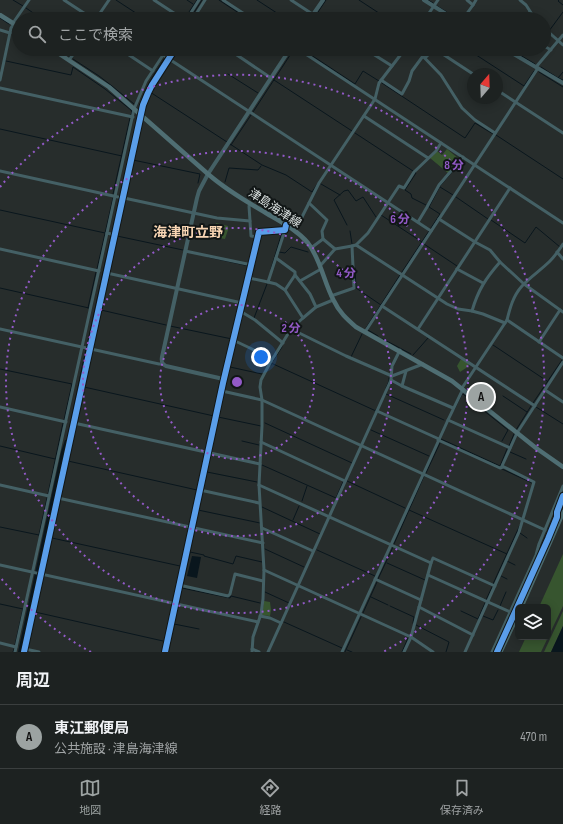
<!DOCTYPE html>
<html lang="ja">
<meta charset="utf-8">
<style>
body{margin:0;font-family:"Sofia Sans Condensed","Noto Sans JP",sans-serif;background:#2a2f2e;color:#f1f3f6}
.controls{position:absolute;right:12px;bottom:12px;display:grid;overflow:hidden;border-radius:6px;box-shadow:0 2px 10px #0003}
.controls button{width:36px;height:36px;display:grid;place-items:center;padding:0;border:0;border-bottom:1px solid #3b3f3f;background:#1d2221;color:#f1f3f6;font:20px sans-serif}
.compass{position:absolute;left:467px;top:68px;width:36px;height:36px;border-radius:50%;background:#1d2221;box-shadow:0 2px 10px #0003;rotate:19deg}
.you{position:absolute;left:261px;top:357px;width:14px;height:14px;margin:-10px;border:3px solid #fff;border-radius:50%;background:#1a73e8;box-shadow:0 0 0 6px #1a73e833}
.badge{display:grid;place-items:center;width:26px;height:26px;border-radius:50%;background:#9ca3a2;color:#111;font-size:13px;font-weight:700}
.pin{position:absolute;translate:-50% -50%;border:2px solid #fff;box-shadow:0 1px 4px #0006}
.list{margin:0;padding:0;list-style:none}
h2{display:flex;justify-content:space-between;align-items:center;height:52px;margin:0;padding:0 16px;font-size:17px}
h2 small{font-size:13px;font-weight:400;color:#a0a4a5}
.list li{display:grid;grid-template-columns:26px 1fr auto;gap:12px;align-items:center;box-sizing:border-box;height:64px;padding:0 16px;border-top:1px solid #3b3f3f}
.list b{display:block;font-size:15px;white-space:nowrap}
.list p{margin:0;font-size:13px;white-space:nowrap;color:#a0a4a5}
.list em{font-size:13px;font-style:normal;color:#a0a4a5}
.icon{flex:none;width:22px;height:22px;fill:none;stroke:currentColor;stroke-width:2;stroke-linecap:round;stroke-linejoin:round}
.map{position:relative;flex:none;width:563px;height:652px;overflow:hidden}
.search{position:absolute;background:#1d2221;box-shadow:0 2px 10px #0003;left:12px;right:12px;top:12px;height:44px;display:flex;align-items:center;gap:10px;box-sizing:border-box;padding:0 14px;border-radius:22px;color:#a0a4a5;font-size:15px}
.sheet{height:116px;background:#1d2221}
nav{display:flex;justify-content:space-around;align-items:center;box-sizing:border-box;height:56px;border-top:1px solid #3b3f3f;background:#1d2221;font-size:11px;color:#a0a4a5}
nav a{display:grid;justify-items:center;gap:2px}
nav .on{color:#9ca3a2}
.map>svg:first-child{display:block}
.green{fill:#37552f}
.water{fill:#09161d}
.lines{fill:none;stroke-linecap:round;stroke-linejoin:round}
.stream{stroke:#09161d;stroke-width:1}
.minor{stroke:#446065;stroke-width:3}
.tertiary{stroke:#446065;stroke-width:4}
.secondary{stroke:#4f6e73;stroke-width:4.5}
.primary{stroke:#4b6a6e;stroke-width:5}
.cycleway-casing{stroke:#111616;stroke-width:8}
.cycleway{stroke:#5a9eea;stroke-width:6}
.ring{fill:none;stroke:#935ac8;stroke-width:2;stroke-dasharray:2 4}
.labels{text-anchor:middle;stroke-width:4;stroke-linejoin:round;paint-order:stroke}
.street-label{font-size:12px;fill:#dbe2e1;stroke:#111616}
.quarter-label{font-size:14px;font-weight:bold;fill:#f8d5b3;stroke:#111616}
.centre{fill:#935ac8;stroke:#111616;stroke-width:2}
.ring-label{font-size:12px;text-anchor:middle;font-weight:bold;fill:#935ac8;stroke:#111616;stroke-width:4;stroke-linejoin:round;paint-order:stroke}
</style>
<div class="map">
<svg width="563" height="652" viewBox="0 0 563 652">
<rect width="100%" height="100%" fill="#272d2c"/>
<!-- green -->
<g class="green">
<path d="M 447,149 L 459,159 L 448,173 L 430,158 L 437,151 L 442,155 Z"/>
<path d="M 216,223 L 228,226 L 228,230 L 225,239 L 213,237 Z"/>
<path d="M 461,359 L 469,364 L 466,368 L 460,372 L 457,366 Z"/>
<path d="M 563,554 L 563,606 L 541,652 L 519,652 L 526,637 L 548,637 L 548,607 L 539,607 Z"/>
<path d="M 264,601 L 270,602 L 271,610 L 270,616 L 262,615 Z"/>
<path d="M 563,611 L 563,626 L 551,652 L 544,652 Z"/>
</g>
<!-- water -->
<g class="water">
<path d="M 65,440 L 68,440 L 40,572 L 22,652 L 18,652 L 61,452 Z"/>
<path d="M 192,556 L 201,557 L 197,578 L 187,576 Z"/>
<path d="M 563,626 L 563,652 L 551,652 Z"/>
</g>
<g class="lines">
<!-- stream -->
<g class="stream">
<path d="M 13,0 L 23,6"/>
<path d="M 116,0 L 145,19"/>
<path d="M 187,0 L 193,4"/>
<path d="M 219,0 L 248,19"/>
<path d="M 257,0 L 286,19"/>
<path d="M 359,0 L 388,19"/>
<path d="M 428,0 L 433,3"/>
<path d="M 559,0 L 558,1 L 563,5"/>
<path d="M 437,6 L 458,19"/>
<path d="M 26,8 L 42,19"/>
<path d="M 316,15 L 326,0"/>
<path d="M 0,18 L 9,24"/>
<path d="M 185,18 L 197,0"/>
<path d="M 190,19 L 202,0"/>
<path d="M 549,31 L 563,12"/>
<path d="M 302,49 L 355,84 L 363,71 L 379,81"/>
<path d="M 467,49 L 524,86 L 534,71"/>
<path d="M 510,49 L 535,64"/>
<path d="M 167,55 L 171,49"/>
<path d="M 69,57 L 74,49"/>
<path d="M 73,59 L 99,76 L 112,86 L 134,104"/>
<path d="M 6,61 L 71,75 L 73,67 L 105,89 L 131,110 L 132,112 L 131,115"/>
<path d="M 541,67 L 558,78 L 563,72"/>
<path d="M 539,72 L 563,87"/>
<path d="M 228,74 L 258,93"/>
<path d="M 558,78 L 563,80"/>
<path d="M 274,80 L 352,131"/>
<path d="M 382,83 L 465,138 L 475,123 L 493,134"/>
<path d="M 150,92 L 227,142"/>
<path d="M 139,110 C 143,90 154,74 165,58"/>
<path d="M 253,112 L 294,49"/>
<path d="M 0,129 L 122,156"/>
<path d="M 355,133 L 413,171"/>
<path d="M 496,135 L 563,179"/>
<path d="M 230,144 L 262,165 L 286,175 L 312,192 L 318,183"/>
<path d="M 231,145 L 251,115"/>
<path d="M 415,172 L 416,173 L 405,190 L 411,194 L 412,198 L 426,205"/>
<path d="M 225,182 L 229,168 L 258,170 L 261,166"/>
<path d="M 321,184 L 340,195"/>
<path d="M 440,187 L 453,195"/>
<path d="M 113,194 L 130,118"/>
<path d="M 125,197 L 133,160 L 200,174 L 198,183"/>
<path d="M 456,197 L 488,219"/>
<path d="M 0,210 L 105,233"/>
<path d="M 381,215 L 422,242"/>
<path d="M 491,220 L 525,243 L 536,227 L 560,247"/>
<path d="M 347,225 L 334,200 L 344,191 L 348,190 L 356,201 L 363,197 L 376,217"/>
<path d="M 431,228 L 440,214 L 429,207 L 440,186 L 463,159"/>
<path d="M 350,231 L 352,244"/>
<path d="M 112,233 L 138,115"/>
<path d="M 117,236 L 183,250"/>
<path d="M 424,244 L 457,266"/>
<path d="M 279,252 L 285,253 L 291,247 L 308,252"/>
<path d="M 208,257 L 249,266"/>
<path d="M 355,268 L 356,288 L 381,305"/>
<path d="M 97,269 L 113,198"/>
<path d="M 271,269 L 282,232"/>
<path d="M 109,272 L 124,200"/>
<path d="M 402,272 L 429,231"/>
<path d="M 0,288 L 89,308"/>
<path d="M 88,308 L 96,272"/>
<path d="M 101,310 L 166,325"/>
<path d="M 254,318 L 267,284"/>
<path d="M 240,320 L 241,315"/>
<path d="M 170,326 L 232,339"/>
<path d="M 366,328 L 400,275"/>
<path d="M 368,330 L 378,336"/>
<path d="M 383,339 L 411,354"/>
<path d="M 493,345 L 547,381"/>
<path d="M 87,346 L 111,236"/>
<path d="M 93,348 L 108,275"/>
<path d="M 233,348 L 230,367 L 262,374"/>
<path d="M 413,355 L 421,346 L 428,338"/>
<path d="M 351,357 L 362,334"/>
<path d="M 273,361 L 282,347"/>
<path d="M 271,365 L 271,363 L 376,411 L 376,410"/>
<path d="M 0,369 L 72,384 L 64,420"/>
<path d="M 84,387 L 214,416"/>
<path d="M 386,388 L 389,381 L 389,378"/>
<path d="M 386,394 L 444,420"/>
<path d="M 503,396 L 527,412"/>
<path d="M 533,403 L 562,360"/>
<path d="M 536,407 L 563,424"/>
<path d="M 454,410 L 462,394 L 463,394 L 508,430 L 502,441"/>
<path d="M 218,417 L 261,426"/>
<path d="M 76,422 L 92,351"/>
<path d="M 265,423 L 352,463"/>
<path d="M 371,430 L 429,456"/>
<path d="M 516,430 L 531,406"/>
<path d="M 441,439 L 500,466 L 507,449"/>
<path d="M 67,440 L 86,349"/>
<path d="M 242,441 L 259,445"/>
<path d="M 0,446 L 55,459"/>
<path d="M 509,446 L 514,434"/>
<path d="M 510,452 L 526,459"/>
<path d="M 68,461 L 197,490"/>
<path d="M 262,465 L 336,498 L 343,482"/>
<path d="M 502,469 L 532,483"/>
<path d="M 426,473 L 440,443"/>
<path d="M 347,481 L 405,508"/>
<path d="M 203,489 L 207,472 L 257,482"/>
<path d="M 202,492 L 198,510 L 260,523"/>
<path d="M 48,494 L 63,423"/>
<path d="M 60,497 L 75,426"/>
<path d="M 302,501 L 307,486"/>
<path d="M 262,507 L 320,534"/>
<path d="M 409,510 L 507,554"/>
<path d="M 293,520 L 299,506"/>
<path d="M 0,527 L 39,535"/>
<path d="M 520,533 L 527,538"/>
<path d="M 39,535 L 47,498"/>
<path d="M 52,538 L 180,566"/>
<path d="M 394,544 L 424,476"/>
<path d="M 265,549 L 304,567"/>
<path d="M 317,550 L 375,576"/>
<path d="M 48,556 L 59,500"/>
<path d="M 507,561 L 515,565"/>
<path d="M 387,563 L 425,580"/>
<path d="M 44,573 L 47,557"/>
<path d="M 501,576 L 507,579"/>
<path d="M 184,579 L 190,552 L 204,555 L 204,556 L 233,564 L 236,556 L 262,562"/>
<path d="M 378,579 L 393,547"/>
<path d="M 493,584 L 520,525"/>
<path d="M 182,588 L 230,598 L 231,596 L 260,603"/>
<path d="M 265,592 L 289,603"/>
<path d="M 371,597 L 388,605"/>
<path d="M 485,599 L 486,600 L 492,587"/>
<path d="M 178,603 L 182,587"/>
<path d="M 0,604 L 23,609 L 15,645"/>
<path d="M 390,606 L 414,617 L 413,623"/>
<path d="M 500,606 L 506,592"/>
<path d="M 461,611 L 478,619 L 485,603"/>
<path d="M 35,612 L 163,641"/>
<path d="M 363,613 L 377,582"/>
<path d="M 483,616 L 493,620 L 498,610"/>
<path d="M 284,622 L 342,648"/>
<path d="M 174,624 L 199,629"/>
<path d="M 416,625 L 449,642 L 446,652"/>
<path d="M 170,640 L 178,606"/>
<path d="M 27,648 L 43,577"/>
<path d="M 347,650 L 352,652"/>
<path d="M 13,652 L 14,649"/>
<path d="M 27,652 L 27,651"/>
<path d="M 168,652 L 169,643"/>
<path d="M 345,652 L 361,617"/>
<path d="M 402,652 L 408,638"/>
</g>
<!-- minor -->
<g class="minor">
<path d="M 64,0 L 93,19"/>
<path d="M 154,0 L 183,19"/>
<path d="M 223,0 L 252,19"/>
<path d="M 291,0 L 320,19"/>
<path d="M 467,0 L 473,5"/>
<path d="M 520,0 L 526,5 L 535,19"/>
<path d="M 96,19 L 109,0"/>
<path d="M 187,19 L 199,0"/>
<path d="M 193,19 L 205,0"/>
<path d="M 425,19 L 438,0"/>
<path d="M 463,19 L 473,5 L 476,0"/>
<path d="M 525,19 L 528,14 L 530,12"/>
<path d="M 13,23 L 29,0"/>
<path d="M 544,28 L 563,45"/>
<path d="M 0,30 L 10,33"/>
<path d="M 544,46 L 551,50"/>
<path d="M 120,49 L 153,71"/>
<path d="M 228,49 L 271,78"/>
<path d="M 298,49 L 563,223"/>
<path d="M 365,49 L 392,66"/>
<path d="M 416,49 L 441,75 L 462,108 L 475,120 L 495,133"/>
<path d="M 435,49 L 473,74"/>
<path d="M 163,55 L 431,231"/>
<path d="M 425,58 L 434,49"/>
<path d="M 69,60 L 77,49"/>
<path d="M 536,67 L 563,35"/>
<path d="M 0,80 L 11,28 L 14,24"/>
<path d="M 381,80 L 402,94 L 409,81 L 412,71 L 423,56"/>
<path d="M 0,88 L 133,117"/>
<path d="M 497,90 L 563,133"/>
<path d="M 364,116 L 428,158"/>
<path d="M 0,171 L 118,197"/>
<path d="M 124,198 L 217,218 L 250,221"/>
<path d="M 309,203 L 327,220 L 322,231 L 323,239"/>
<path d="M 251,204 L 249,206 L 251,236 L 258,237"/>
<path d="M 439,219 L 475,242 L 490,250 L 500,262 L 524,284 L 563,312"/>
<path d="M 418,222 L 427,207 L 439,185 L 463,157"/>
<path d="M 295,231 L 319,183 L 375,99 L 379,83 L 405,49"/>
<path d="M 115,235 L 107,233 L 134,109 L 146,81 L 167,49"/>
<path d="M 356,245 L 447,304 L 458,309 L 472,311 L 483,314 L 505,323"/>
<path d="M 311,248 L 323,239 L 335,249"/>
<path d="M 0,249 L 99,271"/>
<path d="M 185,251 L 252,265"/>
<path d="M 557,252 L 563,259"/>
<path d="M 276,258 L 295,272 L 295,275 L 310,294 L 316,307"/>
<path d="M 320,266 L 335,249 L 352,246"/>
<path d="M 457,269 L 483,283"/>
<path d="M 107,273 L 242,303"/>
<path d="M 249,278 L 268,282 L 285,230"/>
<path d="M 300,281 L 321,269"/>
<path d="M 268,282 L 276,284 L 285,290 L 303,318"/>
<path d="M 285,290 L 295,275"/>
<path d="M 331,296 L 354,288 L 352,246 L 356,245 L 368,233 L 399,186 L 404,188 L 414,172 L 436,151 L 441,143"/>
<path d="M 382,306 L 535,406"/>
<path d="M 240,311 L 255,320 L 283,343"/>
<path d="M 472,311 C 478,290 486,278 500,262"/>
<path d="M 507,320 L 563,358"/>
<path d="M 0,329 L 159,364 L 162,364"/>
<path d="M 291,329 L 346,356 L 392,376 L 423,364"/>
<path d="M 418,329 L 510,188"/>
<path d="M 365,332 L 538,68"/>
<path d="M 233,340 L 252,349 L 271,361"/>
<path d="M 539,342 L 560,310"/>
<path d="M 391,380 L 402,386 L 453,408"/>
<path d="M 224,382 L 259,232 L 285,230 L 286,225"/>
<path d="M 402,386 L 406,371"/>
<path d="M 462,388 L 507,320 C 510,308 513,296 522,286 C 530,277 541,270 550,261 C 555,256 559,250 563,244"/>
<path d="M 545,390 L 563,402"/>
<path d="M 222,391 L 262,400 L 545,530"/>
<path d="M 0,407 L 66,422"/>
<path d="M 377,411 L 439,439"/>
<path d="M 448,420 L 510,448"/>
<path d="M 74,423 L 260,464"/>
<path d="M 438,440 L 500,468 L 503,467"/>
<path d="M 261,442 L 345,481"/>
<path d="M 0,485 L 49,496"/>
<path d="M 259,485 L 431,563 L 411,637 L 404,652"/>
<path d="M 200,490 L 259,503"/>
<path d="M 58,498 L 263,543"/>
<path d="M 262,528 L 313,551"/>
<path d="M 431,563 L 433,558 L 495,586"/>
<path d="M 0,565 L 258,622"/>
<path d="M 264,570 L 411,637 L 433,652"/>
<path d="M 428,575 L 510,612"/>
<path d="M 375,579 L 421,600"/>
<path d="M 179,585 L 228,596 L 230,594 L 235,574 L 263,581"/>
<path d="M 419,607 L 473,635"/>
<path d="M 260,616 L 270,618 L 281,623"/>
<path d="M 0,643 L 16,647"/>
<path d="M 25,649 L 39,652"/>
<path d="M 252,649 L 259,652"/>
<path d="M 15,652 L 107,233"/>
<path d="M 24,652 L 143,105 L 148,93 L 152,85 L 175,49"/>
<path d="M 252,652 L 253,637 L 261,614 L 263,599 L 264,570 L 259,485 L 262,426 L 262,400 L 260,387 L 261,380 L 271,361 L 275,355 L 291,329 L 303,318 L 316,307 L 333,300"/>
<path d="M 268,652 L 391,380 L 392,366 L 400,350"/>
<path d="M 342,652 L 448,420 L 463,389"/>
<path d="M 465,652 L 519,532 L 534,482 L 502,466 L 517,433 L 563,362"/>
<path d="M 492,652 L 536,555 L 539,544 L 563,486"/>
</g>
<!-- tertiary -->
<g class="tertiary">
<path d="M 424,0 L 454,19"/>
<path d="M 310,19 L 323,0"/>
<path d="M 505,49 L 563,83"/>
<path d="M 165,652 L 223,383 L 223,380 L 219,378 L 166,366 C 162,364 161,362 162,357 L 197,198 L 199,191 L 208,174 L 290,49"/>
</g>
<!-- secondary -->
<g class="secondary">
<path d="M 0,15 L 19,27"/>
<path d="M 52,49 L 109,87 L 208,174 C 224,188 242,199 261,210 C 277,220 295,228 308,243 C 321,260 324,283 334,301 C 339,312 347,319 356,327 L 452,381 L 536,448 L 563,467"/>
</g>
<!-- primary -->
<g class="primary">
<path d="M 521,607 L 563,512"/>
<path d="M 500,652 L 518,614"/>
</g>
<!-- cycleway casing -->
<g class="cycleway-casing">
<g id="cycleway">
<path d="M 24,652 L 143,105 L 148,93 L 152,85 L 175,49"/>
<path d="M 165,652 L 223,383 L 259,232 L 285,230 L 286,225"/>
<path d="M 497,652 L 548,539 L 557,517 L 557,512 L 563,496"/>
</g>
</g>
<!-- cycleway -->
<use href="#cycleway" class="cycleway"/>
</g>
<!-- distance rings -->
<g class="ring">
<circle cx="237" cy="382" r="77"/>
<circle cx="237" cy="382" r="154"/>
<circle cx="237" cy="382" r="231"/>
<path d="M91 652A307 307 0 0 1 0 577M0 187A307 307 0 1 1 383 652"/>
</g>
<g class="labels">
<!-- street labels -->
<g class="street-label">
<text transform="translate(275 208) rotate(33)" y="4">津島海津線</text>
</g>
<!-- quarter labels -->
<g class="quarter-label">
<text x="188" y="237">海津町立野</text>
</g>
</g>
<circle cx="237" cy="382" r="6" class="centre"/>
<g class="ring-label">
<text x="454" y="169">8 分</text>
<text x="400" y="223">6 分</text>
<text x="346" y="277">4 分</text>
<text x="291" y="332">2 分</text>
</g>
</svg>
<div class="controls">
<button><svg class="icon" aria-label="layers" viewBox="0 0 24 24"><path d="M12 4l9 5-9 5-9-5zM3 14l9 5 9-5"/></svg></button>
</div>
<svg class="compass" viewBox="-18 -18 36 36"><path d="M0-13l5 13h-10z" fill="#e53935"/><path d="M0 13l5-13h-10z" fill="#a0a4a5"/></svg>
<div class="you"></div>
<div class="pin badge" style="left:481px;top:397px">A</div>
<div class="search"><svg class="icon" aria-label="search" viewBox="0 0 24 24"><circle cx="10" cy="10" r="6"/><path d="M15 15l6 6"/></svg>ここで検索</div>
</div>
<section class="sheet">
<h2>周辺<small></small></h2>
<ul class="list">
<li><span class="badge">A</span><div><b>東江郵便局</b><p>公共施設 · 津島海津線</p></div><em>470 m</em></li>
</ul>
</section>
<nav>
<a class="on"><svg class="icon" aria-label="map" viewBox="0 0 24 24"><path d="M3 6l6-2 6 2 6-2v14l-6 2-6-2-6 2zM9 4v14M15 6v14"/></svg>地図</a>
<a><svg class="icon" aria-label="directions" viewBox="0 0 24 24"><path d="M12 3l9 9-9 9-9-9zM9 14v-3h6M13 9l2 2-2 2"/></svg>経路</a>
<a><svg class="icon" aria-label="saved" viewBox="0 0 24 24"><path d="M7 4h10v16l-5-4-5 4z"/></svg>保存済み</a>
</nav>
